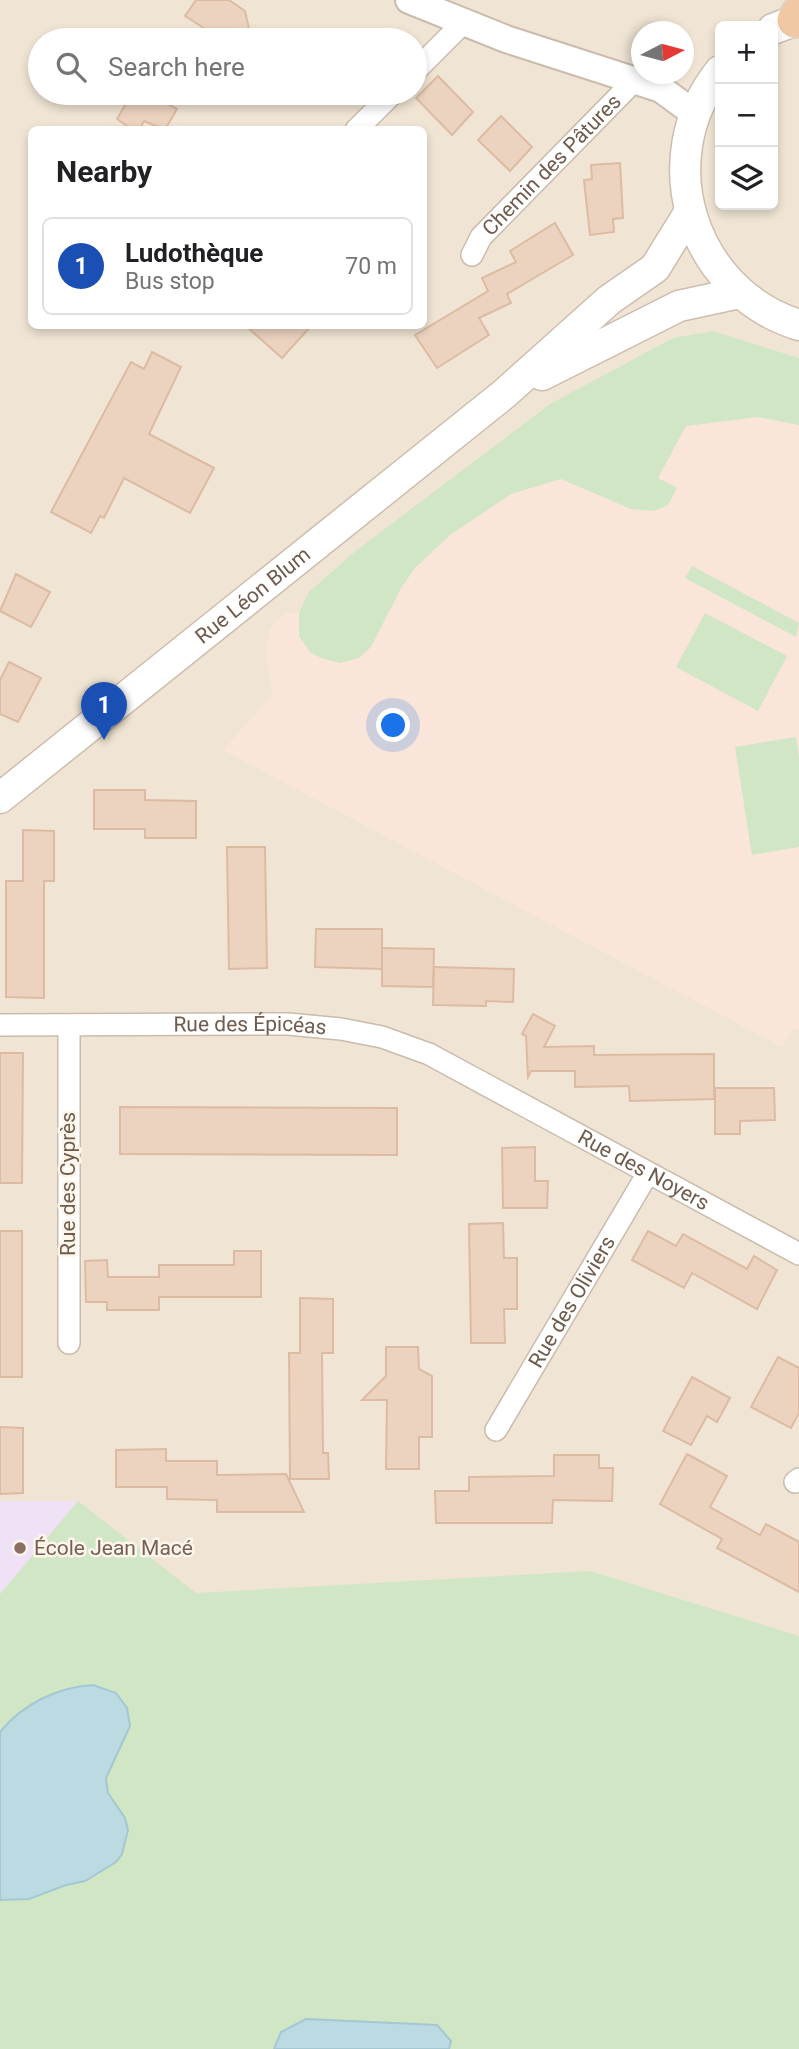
<!DOCTYPE html>
<meta charset="utf-8">
<style>
body{margin:0;font-family:Roboto,sans-serif;background:#f2f2f2;color:#202124}
.controls{position:absolute;right:21px;top:21px;display:grid;overflow:hidden;border-radius:10px;box-shadow:0 4px 10px #0003}
.controls button{width:63px;height:63px;display:grid;place-items:center;padding:0;border:0;border-bottom:2px solid #e0e0e0;background:#fff;color:#202124;font:35px sans-serif}
.compass{position:absolute;left:631px;top:21px;width:63px;height:63px;border-radius:50%;background:#fff;box-shadow:0 4px 10px #0003;rotate:84deg}
.you{position:absolute;left:394px;top:726px;width:24px;height:24px;margin:-18px;border:5px solid #fff;border-radius:50%;background:#1a73e8;box-shadow:0 0 0 10px #1a73e833}
.badge{display:grid;place-items:center;width:46px;height:46px;border-radius:50%;background:#d77957;color:#fff;font-size:23px;font-weight:700}
.pin{position:absolute;translate:-50% -58px;filter:drop-shadow(0 2px 4px #0008)}
.pin::after{content:'';position:absolute;top:37px;width:24px;height:21px;background:inherit;clip-path:polygon(0 0,100% 0,50% 100%)}
.list{margin:0;padding:0;list-style:none}
h2{display:flex;justify-content:space-between;align-items:center;height:91px;margin:0;padding:0 28px;font-size:30px}
h2 small{font-size:23px;font-weight:400;color:#757577}
.list li{display:grid;grid-template-columns:46px 1fr auto;gap:21px;align-items:center;box-sizing:border-box;height:98px;margin:0 14px 14px;padding:0 14px;border:2px solid #e0e0e0;border-radius:10px}
.list b{display:block;font-size:26px;white-space:nowrap}
.list p{margin:0;font-size:23px;white-space:nowrap;color:#757577}
.list em{font-size:23px;font-style:normal;color:#757577}
.icon{flex:none;width:38px;height:38px;fill:none;stroke:currentColor;stroke-width:2;stroke-linecap:round;stroke-linejoin:round}
.map{position:relative;flex:none;width:799px;height:2049px;overflow:hidden}
.search{position:absolute;background:#fff;box-shadow:0 4px 10px #0003;left:28px;top:28px;width:399px;height:77px;display:flex;align-items:center;gap:18px;box-sizing:border-box;padding:0 24px;border-radius:38px;color:#757577;font-size:26px}
.panel{position:absolute;background:#fff;box-shadow:0 4px 10px #0003;left:28px;top:126px;width:399px;height:203px;border-radius:10px}
.map>svg:first-child{display:block}
.residential{fill:#f0e5d4;fill-rule:evenodd}
.commercial{fill:#f9e5da}
.education{fill:#f0e2f6}
.green{fill:#d1e6c5}
.water{fill:#bcdae1;stroke:#a3c8d2;stroke-width:2}
.building{fill:#ecd3c0;stroke:#ddbba2;stroke-width:2}
.lines{fill:none;stroke-linecap:round;stroke-linejoin:round}
.minor-casing{stroke:#cabbad;stroke-width:24}
.tertiary-casing{stroke:#cabbad;stroke-width:30}
.secondary-casing{stroke:#cebdad;stroke-width:33}
.trunk-casing{stroke:#dad4d1;stroke-width:38}
.minor{stroke:#fff;stroke-width:21}
.tertiary{stroke:#fff;stroke-width:26}
.secondary{stroke:#fff;stroke-width:30}
.trunk{stroke:#f0c8a3;stroke-width:35}
.education-dot{fill:#8d6e63;stroke:#fdf7eb;stroke-width:2.5}
.labels{text-anchor:middle;stroke-width:5;stroke-linejoin:round;paint-order:stroke}
.street-label{font-size:21px;fill:#705b4d;stroke:#fdf7eb}
.education-label{font-size:21px;fill:#785e54;stroke:#fdf7eb;text-anchor:start}
</style>
<div class="map">
<svg width="799" height="2049" viewBox="0 0 799 2049">
<rect width="100%" height="100%" fill="#faf3e5"/>
<!-- residential -->
<path class="residential" d="M 0,0 L 799,0 L 799,2049 L 0,2049 ZM 720,26 L 773,26 L 773,205 L 720,205 ZM 642,32 L 684,32 L 684,74 L 642,74 ZM 40,40 L 415,40 L 415,93 L 40,93 ZM 32,130 L 424,130 L 424,326 L 32,326 Z"/>
<!-- commercial -->
<path class="commercial" d="M 713,331 L 799,358 L 799,1030 L 794,1028 L 782,1047 L 223,750 L 273,695 L 266,653 L 270,628 L 285,613 L 299,613 L 309,592 L 353,553 L 550,404 L 673,338 Z"/>
<!-- education -->
<path class="education" d="M 0,1501 L 78,1501 L 0,1594 Z"/>
<!-- green -->
<g class="green">
<path d="M 713,331 L 799,358 L 799,425 L 758,417 L 686,426 L 658,478 L 677,488 L 668,505 L 654,511 L 631,509 L 561,479 L 511,494 L 450,535 L 415,568 L 401,588 L 371,647 L 359,658 L 340,663 L 321,658 L 310,652 L 299,636 L 299,613 L 309,592 L 353,553 L 550,404 L 673,338 Z"/>
<path d="M 692,566 L 799,623 L 796,637 L 685,578 Z"/>
<path d="M 705,613 L 787,656 L 758,711 L 676,667 Z"/>
<path d="M 796,737 L 799,757 L 799,847 L 752,855 L 735,747 Z"/>
<path d="M 78,1501 L 196,1593 L 590,1571 L 799,1636 L 799,2049 L 0,2049 L 0,1594 Z"/>
</g>
<!-- water -->
<g class="water">
<path d="M 93,1685 L 116,1693 L 127,1708 L 130,1726 L 106,1778 L 108,1793 L 125,1818 L 128,1830 L 122,1854 L 116,1862 L 85,1881 L 66,1885 L 29,1899 L 0,1900 L 0,1732 C 23,1704 57,1687 93,1685 Z"/>
<path d="M 306,2019 L 437,2025 L 451,2041 L 449,2049 L 274,2049 L 281,2032 Z"/>
</g>
<!-- building -->
<g class="building">
<path d="M 196,0 L 229,0 L 245,11 L 249,29 L 242,40 L 223,40 L 185,16 Z"/>
<path d="M 438,76 L 473,112 L 452,135 L 416,98 Z"/>
<path d="M 132,93 L 166,93 L 162,101 L 177,109 L 165,130 L 144,121 L 139,130 L 133,130 L 117,119 Z"/>
<path d="M 501,116 L 532,147 L 510,171 L 478,140 Z"/>
<path d="M 620,163 L 623,218 L 613,219 L 614,232 L 590,235 L 584,180 L 592,179 L 591,165 Z"/>
<path d="M 555,223 L 573,255 L 507,294 L 511,303 L 479,318 L 489,335 L 437,368 L 415,335 L 488,291 L 482,278 L 516,262 L 510,251 Z"/>
<path d="M 246,326 L 311,326 L 282,358 Z"/>
<path d="M 152,352 L 181,367 L 149,434 L 214,468 L 190,513 L 124,478 L 104,518 L 100,516 L 91,533 L 51,512 L 131,362 L 144,369 Z"/>
<path d="M 16,574 L 50,592 L 31,627 L 0,611 Z"/>
<path d="M 9,662 L 41,678 L 18,722 L 0,714 L 0,680 Z"/>
<path d="M 94,790 L 145,790 L 145,800 L 196,801 L 196,838 L 145,838 L 145,829 L 94,829 Z"/>
<path d="M 23,830 L 54,831 L 54,881 L 44,881 L 44,998 L 6,997 L 6,881 L 23,881 Z"/>
<path d="M 227,847 L 265,847 L 267,968 L 229,969 Z"/>
<path d="M 316,929 L 382,929 L 382,969 L 315,967 Z"/>
<path d="M 382,948 L 434,949 L 433,987 L 382,986 Z"/>
<path d="M 434,967 L 514,969 L 513,1002 L 486,1001 L 486,1006 L 433,1005 Z"/>
<path d="M 533,1014 L 555,1026 L 544,1047 L 594,1046 L 594,1055 L 714,1054 L 714,1099 L 630,1101 L 629,1086 L 575,1087 L 575,1071 L 531,1071 L 528,1077 L 526,1036 L 522,1034 Z"/>
<path d="M 0,1053 L 23,1053 L 22,1183 L 0,1183 Z"/>
<path d="M 715,1088 L 774,1088 L 775,1120 L 740,1121 L 740,1134 L 715,1134 Z"/>
<path d="M 120,1107 L 397,1108 L 397,1155 L 120,1154 Z"/>
<path d="M 535,1147 L 535,1181 L 548,1181 L 547,1208 L 503,1208 L 502,1148 Z"/>
<path d="M 503,1223 L 504,1258 L 517,1258 L 517,1309 L 504,1309 L 505,1343 L 471,1343 L 469,1224 Z"/>
<rect x="0" y="1231" width="22" height="146"/>
<path d="M 648,1231 L 676,1246 L 683,1234 L 747,1269 L 754,1256 L 777,1270 L 757,1309 L 692,1273 L 684,1288 L 632,1260 Z"/>
<path d="M 234,1251 L 261,1251 L 261,1297 L 159,1297 L 159,1310 L 107,1310 L 107,1302 L 86,1302 L 85,1261 L 107,1260 L 108,1277 L 159,1277 L 159,1265 L 234,1265 Z"/>
<path d="M 300,1298 L 333,1299 L 333,1353 L 322,1353 L 323,1453 L 328,1453 L 329,1479 L 290,1479 L 289,1353 L 300,1353 Z"/>
<path d="M 386,1347 L 418,1347 L 419,1369 L 432,1376 L 432,1437 L 419,1437 L 419,1469 L 386,1469 L 387,1400 L 362,1400 L 386,1376 Z"/>
<path d="M 778,1357 L 799,1368 L 799,1413 L 791,1428 L 751,1407 Z"/>
<path d="M 692,1377 L 730,1398 L 717,1422 L 707,1416 L 691,1445 L 663,1431 Z"/>
<path d="M 0,1427 L 23,1428 L 23,1493 L 0,1494 Z"/>
<path d="M 166,1449 L 166,1461 L 217,1461 L 217,1475 L 286,1474 L 304,1512 L 217,1512 L 217,1500 L 167,1499 L 167,1487 L 116,1487 L 116,1450 Z"/>
<path d="M 687,1454 L 727,1476 L 710,1507 L 760,1535 L 766,1524 L 799,1542 L 799,1592 L 717,1548 L 722,1539 L 660,1504 Z"/>
<path d="M 554,1455 L 599,1455 L 599,1468 L 613,1468 L 612,1501 L 553,1500 L 552,1523 L 436,1523 L 435,1491 L 469,1491 L 469,1477 L 554,1476 Z"/>
</g>
<g class="lines">
<!-- minor casing -->
<g class="minor-casing">
<g id="minor">
<path d="M 415,71 L 464,22"/>
<path d="M 356,130 L 393,93"/>
<path id="s1" d="M 472,255 L 481,237 L 635,80"/>
<path id="s2" d="M 0,1025 L 288,1024 L 341,1029 L 382,1037 L 429,1054 L 799,1254"/>
<path d="M 69,1343 L 69,1026"/>
<path id="s3" d="M 496,1430 L 648,1173"/>
<path d="M 795,1482 L 799,1479"/>
</g>
</g>
<!-- tertiary casing -->
<g class="tertiary-casing">
<path id="tertiary" d="M 409,0 L 506,39 L 661,89 L 695,114"/>
</g>
<!-- secondary casing -->
<g class="secondary-casing">
<g id="secondary">
<path d="M 773,29 L 799,19"/>
<path d="M 720,71 C 649,159 692,292 799,325"/>
<path d="M 542,375 L 679,306 L 739,293"/>
<path id="s4" d="M 0,798 L 504,394 L 609,300 L 655,268 L 689,213"/>
</g>
</g>
<!-- trunk casing -->
<g class="trunk-casing">
<path id="trunk" d="M 795,20 L 799,13"/>
</g>
<!-- minor -->
<use href="#minor" class="minor"/>
<!-- tertiary -->
<use href="#tertiary" class="tertiary"/>
<!-- secondary -->
<use href="#secondary" class="secondary"/>
<!-- trunk -->
<use href="#trunk" class="trunk"/>
</g>
<!-- markers -->
<circle class="education-dot" cx="20" cy="1548" r="7"/>
<g class="labels">
<!-- street labels -->
<g class="street-label">
<text dy="7" stroke="none"><textPath href="#s1" startOffset="121">Chemin des Pâtures</textPath></text>
<text dy="7" stroke="none"><textPath href="#s4" startOffset="324">Rue Léon Blum</textPath></text>
<text dy="7" stroke="none"><textPath href="#s2" startOffset="250">Rue des Épicéas</textPath></text>
<text dy="7" stroke="none"><textPath href="#s2" startOffset="677">Rue des Noyers</textPath></text>
<text transform="translate(68 1184) rotate(-90)" y="7">Rue des Cyprès</text>
<text dy="7" stroke="none"><textPath href="#s3" startOffset="149">Rue des Oliviers</textPath></text>
</g>
<!-- education labels -->
<g class="education-label">
<text x="34" y="1555">École Jean Macé</text>
</g>
</g>
</svg>
<div class="controls">
<button>+</button>
<button>−</button>
<button><svg class="icon" aria-label="layers" viewBox="0 0 24 24"><path d="M12 4l9 5-9 5-9-5zM3 14l9 5 9-5"/></svg></button>
</div>
<svg class="compass" viewBox="-18 -18 36 36"><path d="M0-13l5 13h-10z" fill="#e53935"/><path d="M0 13l5-13h-10z" fill="#757577"/></svg>
<div class="you"></div>
<div class="pin badge" style="left:104px;top:740px;background:#1a4fb4">1</div>
<div class="search"><svg class="icon" aria-label="search" viewBox="0 0 24 24"><circle cx="10" cy="10" r="6"/><path d="M15 15l6 6"/></svg>Search here</div>
<section class="panel">
<h2>Nearby<small></small></h2>
<ul class="list">
<li><span class="badge" style="background:#1a4fb4">1</span><div><b>Ludothèque</b><p>Bus stop</p></div><em>70 m</em></li>
</ul>
</section>
</div>
